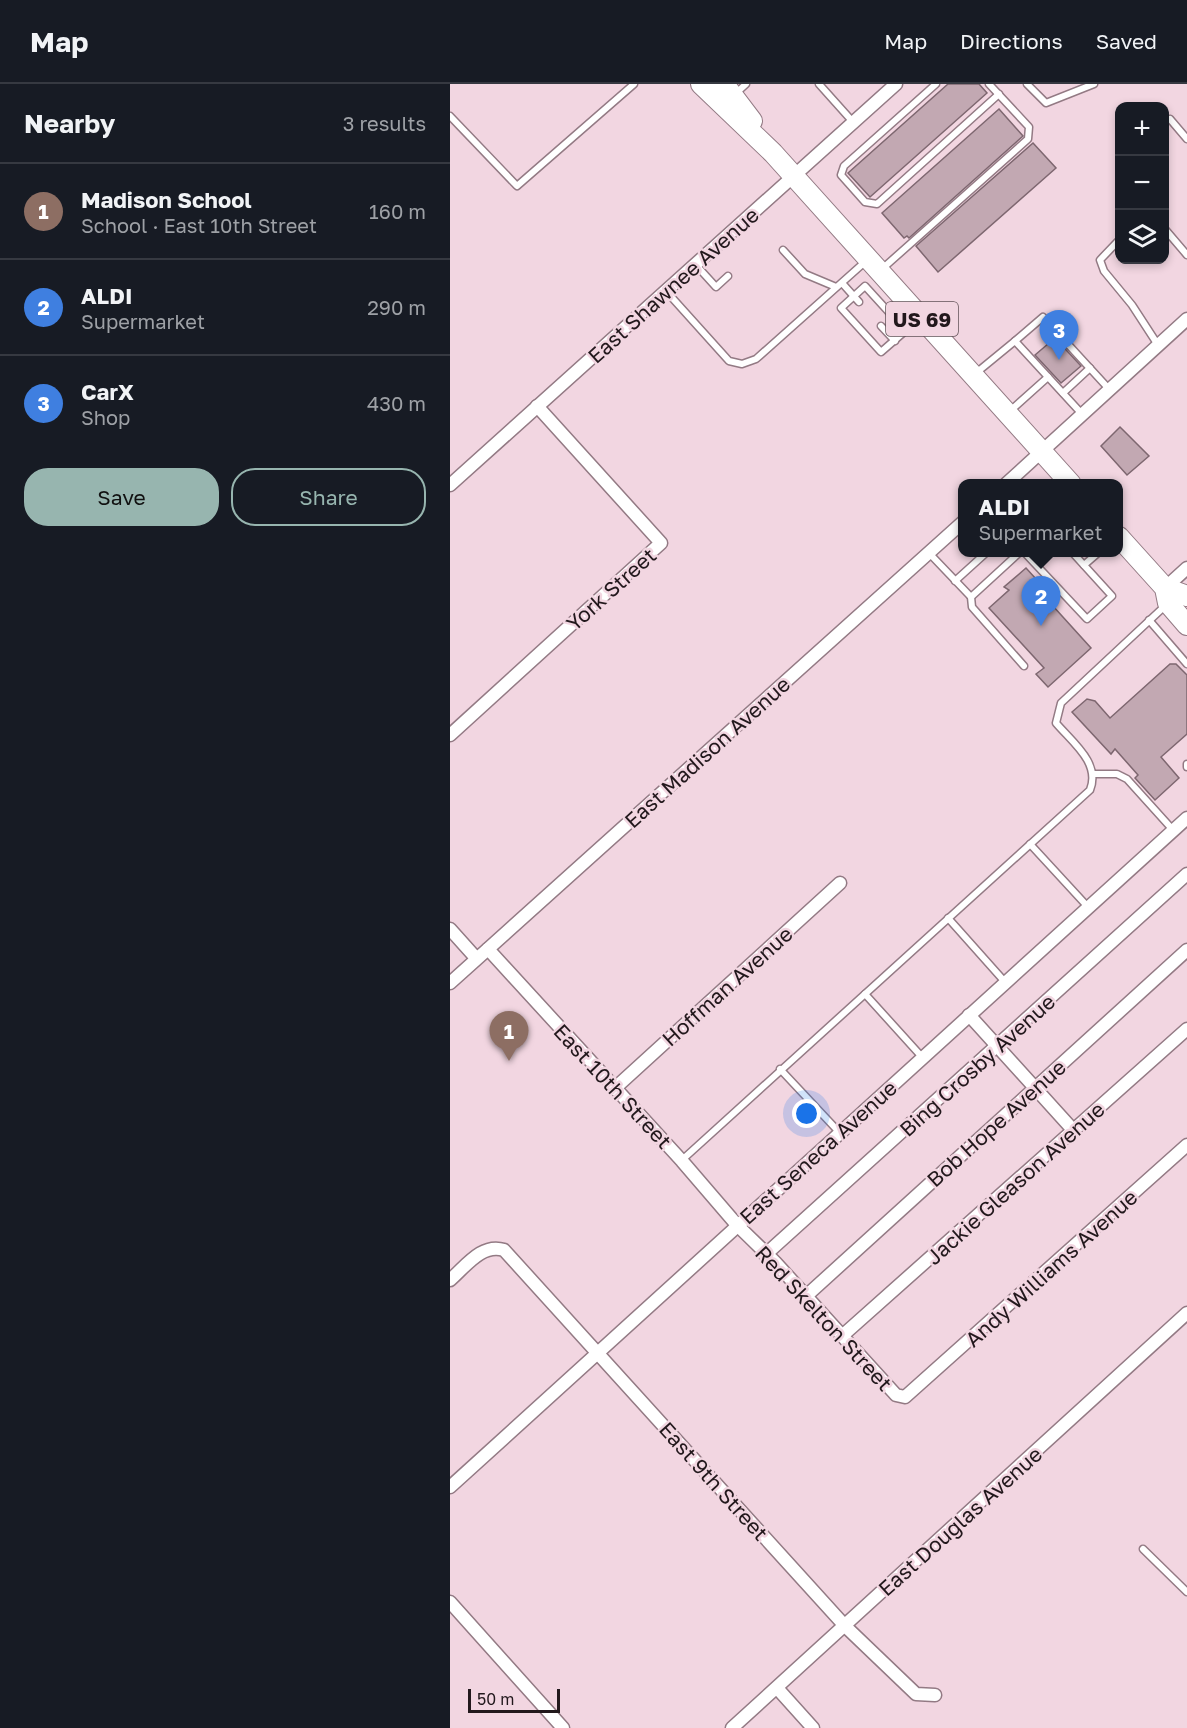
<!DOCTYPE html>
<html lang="en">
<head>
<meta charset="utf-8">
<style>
	:root { --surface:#171b24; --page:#242831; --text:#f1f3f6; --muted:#9ea1a6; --line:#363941; --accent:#97b5af }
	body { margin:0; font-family:"Golos Text",sans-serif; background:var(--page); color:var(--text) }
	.controls { position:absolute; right:18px; top:18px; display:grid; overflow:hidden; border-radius:12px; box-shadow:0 3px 9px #0003 }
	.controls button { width:54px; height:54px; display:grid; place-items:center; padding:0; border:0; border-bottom:2px solid var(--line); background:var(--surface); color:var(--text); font:30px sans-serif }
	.scale { position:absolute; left:18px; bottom:15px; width:92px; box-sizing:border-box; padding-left:6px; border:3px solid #22181c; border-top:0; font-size:16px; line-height:21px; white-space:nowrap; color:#22181c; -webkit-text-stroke:4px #f2d6e1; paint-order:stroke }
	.you { position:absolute; left:357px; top:1030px; width:21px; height:21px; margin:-15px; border:4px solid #fff; border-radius:50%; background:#1a73e8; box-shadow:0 0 0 9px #1a73e833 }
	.badge { display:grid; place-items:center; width:39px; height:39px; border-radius:50%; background:var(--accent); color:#fff; font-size:20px; font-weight:700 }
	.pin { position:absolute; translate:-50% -50px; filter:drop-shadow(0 2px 3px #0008) }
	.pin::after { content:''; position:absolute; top:32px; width:21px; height:18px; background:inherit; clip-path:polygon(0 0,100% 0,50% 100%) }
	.popup { position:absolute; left:508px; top:395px; width:165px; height:78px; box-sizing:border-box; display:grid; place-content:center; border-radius:12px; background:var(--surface); filter:drop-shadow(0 2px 4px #0005); font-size:20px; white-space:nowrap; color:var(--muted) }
	.popup b { font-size:22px; color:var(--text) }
	.popup::after { content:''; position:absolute; left:50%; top:100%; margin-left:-12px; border:12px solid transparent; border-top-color:var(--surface) }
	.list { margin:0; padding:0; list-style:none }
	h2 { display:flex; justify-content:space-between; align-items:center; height:78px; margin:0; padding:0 24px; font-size:26px }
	h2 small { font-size:20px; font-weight:400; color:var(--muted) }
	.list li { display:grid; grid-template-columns:39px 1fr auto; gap:18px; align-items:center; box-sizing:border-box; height:96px; padding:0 24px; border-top:2px solid var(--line) }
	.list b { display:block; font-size:22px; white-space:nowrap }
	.list p { margin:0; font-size:20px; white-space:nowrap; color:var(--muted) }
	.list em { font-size:20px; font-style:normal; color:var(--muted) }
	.actions { display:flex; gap:12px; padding:18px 24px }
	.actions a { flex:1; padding:14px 0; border:2px solid var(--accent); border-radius:24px; text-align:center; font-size:21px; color:var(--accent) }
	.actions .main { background:var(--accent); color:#111 }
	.icon { flex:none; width:33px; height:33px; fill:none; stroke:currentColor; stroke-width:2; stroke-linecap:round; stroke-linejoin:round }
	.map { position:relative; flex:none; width:737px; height:1644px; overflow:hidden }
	header { display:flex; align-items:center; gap:36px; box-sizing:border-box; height:84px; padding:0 30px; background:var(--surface); border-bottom:2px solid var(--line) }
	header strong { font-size:28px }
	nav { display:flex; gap:33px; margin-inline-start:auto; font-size:21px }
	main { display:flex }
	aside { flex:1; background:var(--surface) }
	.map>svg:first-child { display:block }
	.building { fill:#c2a8b2; stroke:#7e6770; stroke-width:1.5 }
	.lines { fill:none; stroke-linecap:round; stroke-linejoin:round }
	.lane-casing { stroke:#937a84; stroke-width:9 }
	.street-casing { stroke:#937a84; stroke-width:15 }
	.primary-casing { stroke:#937a84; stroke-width:22 }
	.lane { stroke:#fff; stroke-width:6 }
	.street { stroke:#fff; stroke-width:12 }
	.primary { stroke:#fff; stroke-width:20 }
	.labels { text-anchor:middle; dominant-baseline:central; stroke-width:5; stroke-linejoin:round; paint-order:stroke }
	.shield { fill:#f2d6e1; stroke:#605157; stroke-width:1.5 }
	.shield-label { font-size:20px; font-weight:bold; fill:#22181c }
	.street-label { font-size:21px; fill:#22181c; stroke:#f2d6e1 }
</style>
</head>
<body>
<header>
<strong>Map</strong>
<nav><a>Map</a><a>Directions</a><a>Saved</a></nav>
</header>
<main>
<aside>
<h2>Nearby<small>3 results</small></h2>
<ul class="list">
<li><span class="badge" style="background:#8d6e63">1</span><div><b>Madison School</b><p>School · East 10th Street</p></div><em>160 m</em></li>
<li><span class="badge" style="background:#3f7fe0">2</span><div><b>ALDI</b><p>Supermarket</p></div><em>290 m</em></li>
<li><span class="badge" style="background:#3f7fe0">3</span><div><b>CarX</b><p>Shop</p></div><em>430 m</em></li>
</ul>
<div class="actions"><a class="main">Save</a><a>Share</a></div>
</aside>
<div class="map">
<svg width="737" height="1644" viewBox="0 0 737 1644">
	<rect width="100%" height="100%" fill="#f2d6e1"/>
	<g class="building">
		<polygon points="498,0 529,0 537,9 420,113 398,89"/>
		<polygon points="549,25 573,52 459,154 457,152 454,154 432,129"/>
		<polygon points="583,59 606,84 488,188 466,162"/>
		<polygon points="605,254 631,282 611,299 585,271"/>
		<polygon points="670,343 699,372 677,391 651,362"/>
		<polygon points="576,484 597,507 593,511 641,564 598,603 586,590 594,584 539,524 559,506 554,503"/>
		<polygon points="720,580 726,580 737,591 737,650 711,673 729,694 705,716 685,694 688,691 665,665 661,670 622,628 637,615 645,617 660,634"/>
	</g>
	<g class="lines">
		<g class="lane-casing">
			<g id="lane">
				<polyline points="369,0 403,38"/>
				<polyline points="486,0 394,82 391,91 415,118 427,120 549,10"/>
				<polyline points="577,0 596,19 644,0"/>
				<polyline points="284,11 296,0"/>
				<polyline points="0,32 67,102 184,0"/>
				<polyline points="720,35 737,55"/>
				<polyline points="714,144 737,171"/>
				<polyline points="670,155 650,176 654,187 682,221 708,261"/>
				<polyline points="333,166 355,190 386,203"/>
				<polyline points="246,181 266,203 278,192"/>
				<polyline points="432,185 578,55 579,43 539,0"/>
				<polyline points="392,199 409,218"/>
				<polyline points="216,207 279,277 292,280 306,275 416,177"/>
				<polyline points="431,242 445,257"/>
				<polyline points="456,247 415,202 391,224 431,268 469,235"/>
				<polyline points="565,257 593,233 659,305"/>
				<polyline points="526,289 565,257 632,330"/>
				<polyline points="613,309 640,284"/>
				<polyline points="560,327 598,293"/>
				<polyline points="574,468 637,535 662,512 622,468"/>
				<polyline points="479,469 521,513 570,468"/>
				<polyline points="634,481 649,468"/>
				<polyline points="505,497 537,468"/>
				<polyline points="521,513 522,523 574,582"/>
				<polyline points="699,536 737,580"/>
				<polyline points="737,680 737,683"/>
				<polyline points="643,690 667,690 677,695 723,746"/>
				<polyline points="580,760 638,823"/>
				<polyline points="498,834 555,898"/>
				<polyline points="415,910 472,973"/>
				<polyline points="330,985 389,1048"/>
				<path d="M232 1076 640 706C651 679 622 658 606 639L611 619 716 521"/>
				<polyline points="693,1465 737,1508"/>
			</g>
		</g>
		<g class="street-casing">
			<g id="street">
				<polyline points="556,400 737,235"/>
				<polyline points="0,401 446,0"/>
				<polyline points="715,504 737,484"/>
				<polyline points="0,651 211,459 87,322"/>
				<polyline points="0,845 26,874"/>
				<polyline points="38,865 232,1077 287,1141 325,1178 446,1311 455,1313 737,1061"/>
				<polyline points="0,899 513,438"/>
				<polyline points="519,931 624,1047"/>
				<polyline points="164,1005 390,799"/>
				<polyline points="315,1171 737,790"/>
				<path d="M0 1196C16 1182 32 1159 54 1166L395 1542 466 1610 485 1611"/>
				<polyline points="355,1213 737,866"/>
				<polyline points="392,1252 737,945"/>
				<polyline points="0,1403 737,734"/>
				<polyline points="0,1518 113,1644"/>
				<polyline points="327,1604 363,1644"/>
				<polyline points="282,1644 737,1229"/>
			</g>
		</g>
		<g class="primary-casing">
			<g id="primary">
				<polyline points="251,0 323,69 621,400"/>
				<polyline points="274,0 302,37"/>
				<polyline points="669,453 715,504 718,519 737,541"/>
				<polyline points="715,504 737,512"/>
			</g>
		</g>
		<use href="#lane" class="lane"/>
		<use href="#street" class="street"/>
		<use href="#primary" class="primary"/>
	</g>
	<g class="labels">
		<rect class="shield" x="436" y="218" width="72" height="34" rx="4.5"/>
		<g class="shield-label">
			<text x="472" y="235">US 69</text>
		</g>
		<g class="street-label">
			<text transform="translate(223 201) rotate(-42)">East Shawnee Avenue</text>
			<text transform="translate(161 505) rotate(-42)">York Street</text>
			<text transform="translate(257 668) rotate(-42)">East Madison Avenue</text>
			<text transform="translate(277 902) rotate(-42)">Hoffman Avenue</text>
			<text transform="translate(527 981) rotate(-42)">Bing Crosby Avenue</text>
			<text transform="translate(163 1002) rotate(47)">East 10th Street</text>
			<text transform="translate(546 1039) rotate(-42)">Bob Hope Avenue</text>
			<text transform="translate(368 1068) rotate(-42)">East Seneca Avenue</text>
			<text transform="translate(565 1099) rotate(-42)">Jackie Gleason Avenue</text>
			<text transform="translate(601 1184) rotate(-42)">Andy Williams Avenue</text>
			<text transform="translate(374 1234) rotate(47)">Red Skelton Street</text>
			<text transform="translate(264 1397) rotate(48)">East 9th Street</text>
			<text transform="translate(510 1437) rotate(-42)">East Douglas Avenue</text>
		</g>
	</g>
</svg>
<div class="controls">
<button>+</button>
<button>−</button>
<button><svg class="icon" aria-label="layers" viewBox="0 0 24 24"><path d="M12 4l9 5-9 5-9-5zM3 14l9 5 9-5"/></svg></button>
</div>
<div class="scale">50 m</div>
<div class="you"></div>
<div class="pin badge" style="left:59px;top:977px;background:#8d6e63">1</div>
<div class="pin badge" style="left:591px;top:542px;background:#3f7fe0">2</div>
<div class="popup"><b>ALDI</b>Supermarket</div>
<div class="pin badge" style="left:609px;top:276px;background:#3f7fe0">3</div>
</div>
</main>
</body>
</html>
